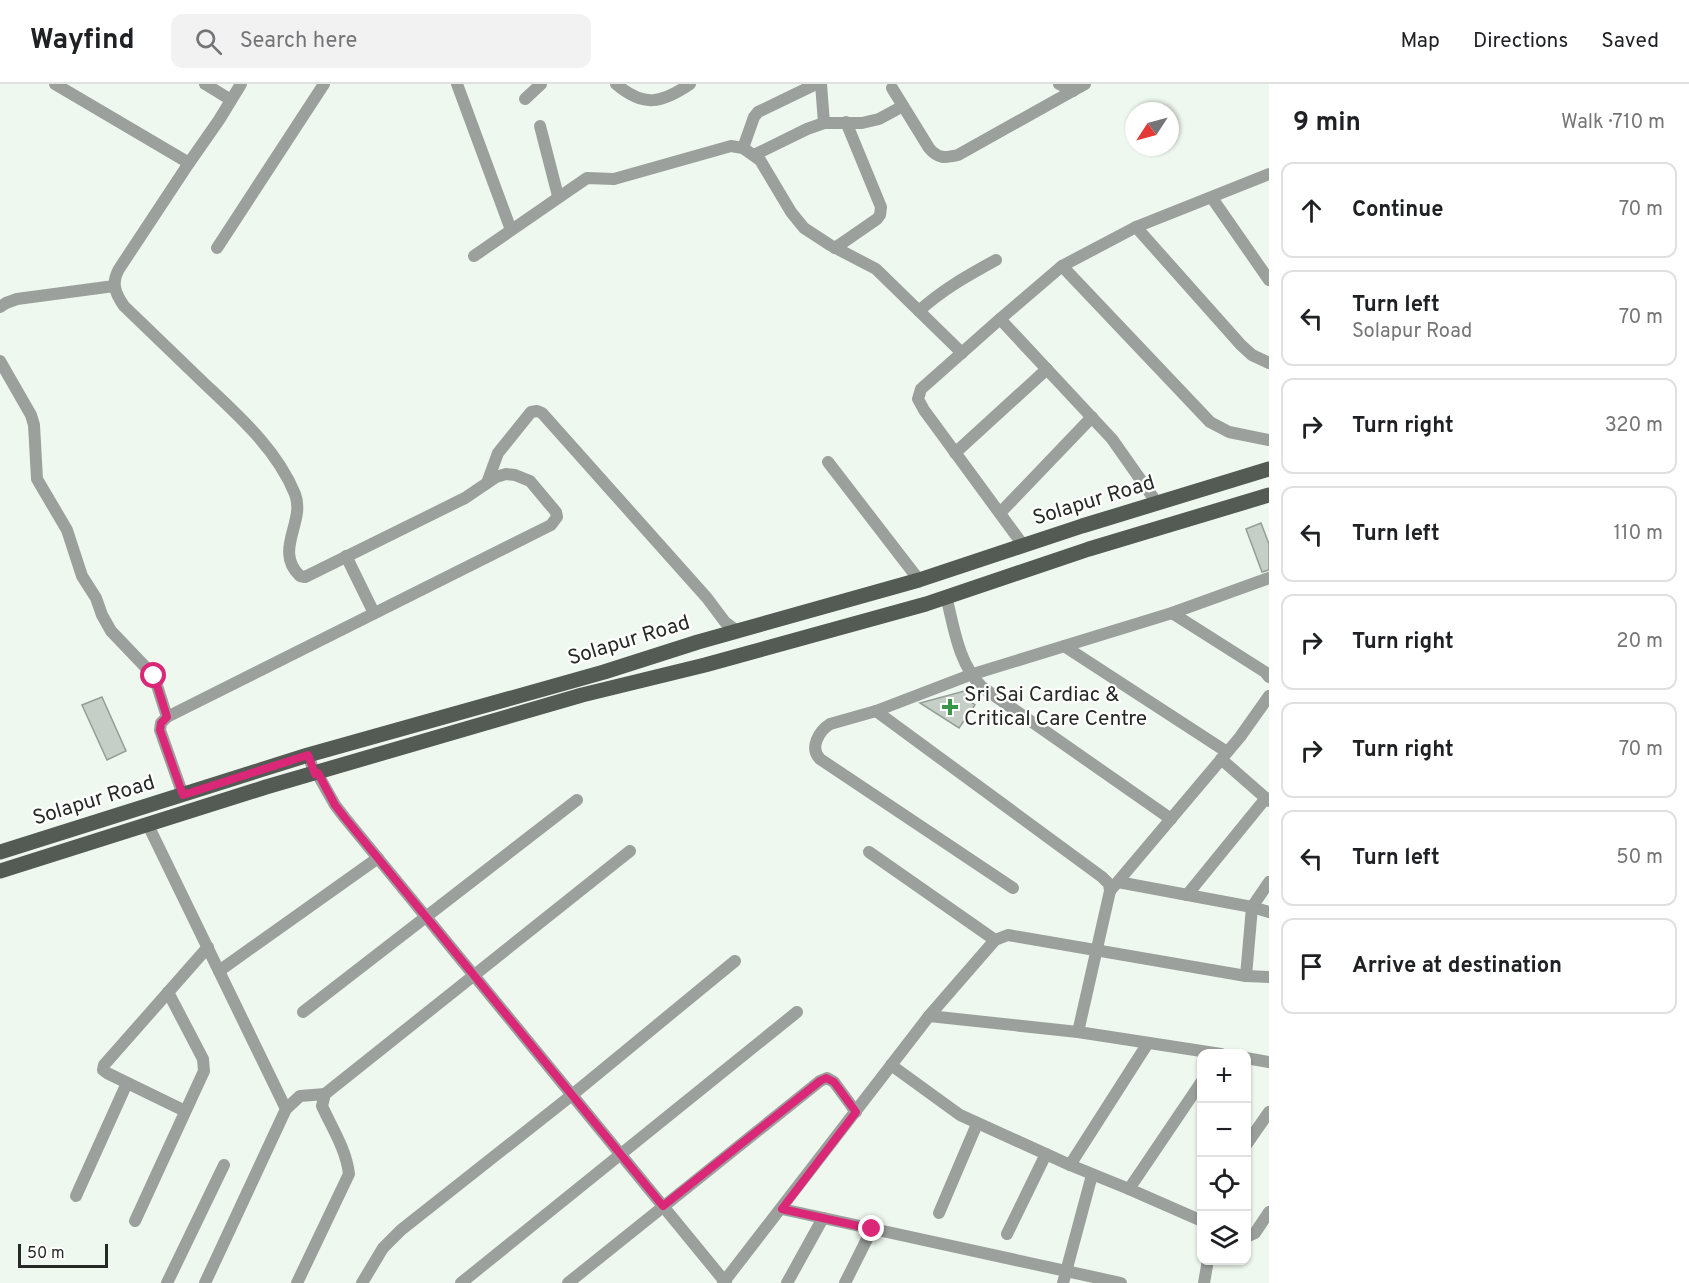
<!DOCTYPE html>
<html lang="en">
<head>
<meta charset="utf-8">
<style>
	:root { --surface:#fff; --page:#f2f2f2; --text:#202124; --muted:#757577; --line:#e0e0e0 }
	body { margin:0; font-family:Overpass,sans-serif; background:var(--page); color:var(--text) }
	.controls { position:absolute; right:18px; bottom:18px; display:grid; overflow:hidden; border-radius:12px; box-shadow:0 2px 4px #0004 }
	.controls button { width:54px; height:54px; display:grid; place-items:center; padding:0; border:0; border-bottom:2px solid var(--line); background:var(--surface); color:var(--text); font:30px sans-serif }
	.compass { position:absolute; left:1125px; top:18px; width:54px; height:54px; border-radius:50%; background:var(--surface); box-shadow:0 2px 4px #0004; rotate:234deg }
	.scale { position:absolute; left:18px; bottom:15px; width:90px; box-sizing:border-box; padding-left:6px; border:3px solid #262a27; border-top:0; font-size:16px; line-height:21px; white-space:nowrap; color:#262a27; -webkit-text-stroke:4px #fff; paint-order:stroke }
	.stop { position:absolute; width:18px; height:18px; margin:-14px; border:4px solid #db2777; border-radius:50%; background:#fff }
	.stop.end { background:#db2777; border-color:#fff; box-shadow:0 2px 6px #0008 }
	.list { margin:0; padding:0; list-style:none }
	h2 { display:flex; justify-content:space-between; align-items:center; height:78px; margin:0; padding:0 24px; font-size:26px }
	h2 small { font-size:20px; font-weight:400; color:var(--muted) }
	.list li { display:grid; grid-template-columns:39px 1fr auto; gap:18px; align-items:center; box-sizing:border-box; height:96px; margin:0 12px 12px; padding:0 12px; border:2px solid var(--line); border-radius:12px }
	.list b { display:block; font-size:22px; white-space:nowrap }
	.list p { margin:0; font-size:20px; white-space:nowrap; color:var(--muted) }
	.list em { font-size:20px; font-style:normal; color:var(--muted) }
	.icon { flex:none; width:33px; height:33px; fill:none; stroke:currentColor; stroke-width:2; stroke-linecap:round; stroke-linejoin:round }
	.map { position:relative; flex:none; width:1269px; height:1199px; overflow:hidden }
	header { display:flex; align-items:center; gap:36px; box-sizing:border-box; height:84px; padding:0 30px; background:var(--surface); border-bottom:2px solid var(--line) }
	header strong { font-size:28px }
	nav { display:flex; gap:33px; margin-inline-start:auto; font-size:21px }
	.search { width:420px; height:54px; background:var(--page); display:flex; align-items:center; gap:15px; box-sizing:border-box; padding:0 21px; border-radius:12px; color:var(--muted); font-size:22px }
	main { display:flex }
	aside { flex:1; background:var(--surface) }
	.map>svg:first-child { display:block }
	.building { fill:#c6cfc7; stroke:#959e95; stroke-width:1.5 }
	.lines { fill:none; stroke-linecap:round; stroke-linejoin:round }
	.street { stroke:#9ca09c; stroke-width:12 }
	.primary { stroke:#545a54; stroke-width:15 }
	.route { stroke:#db2777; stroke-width:8 }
	.poi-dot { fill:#389649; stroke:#fff; stroke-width:2 }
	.labels { text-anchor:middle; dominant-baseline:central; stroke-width:4.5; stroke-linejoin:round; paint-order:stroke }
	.street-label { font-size:21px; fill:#262a27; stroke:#fff }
	.poi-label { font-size:21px; fill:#262a27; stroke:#fff; text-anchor:start }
</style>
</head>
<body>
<header>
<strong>Wayfind</strong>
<div class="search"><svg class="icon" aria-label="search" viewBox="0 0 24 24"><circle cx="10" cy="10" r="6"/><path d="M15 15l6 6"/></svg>Search here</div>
<nav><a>Map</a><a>Directions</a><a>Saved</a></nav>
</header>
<main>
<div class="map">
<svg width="1269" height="1199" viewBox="0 0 1269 1199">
	<rect width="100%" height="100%" fill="#eff8ef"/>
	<g class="building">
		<polygon points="1261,439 1269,460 1269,486 1262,488 1246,445"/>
		<polygon points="968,606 966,614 975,621 959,644 920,619"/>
		<polygon points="102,613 126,667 107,676 82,621"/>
	</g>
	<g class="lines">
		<g class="street">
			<polyline points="55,0 189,79 219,36 241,0"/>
			<polyline points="205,0 231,16"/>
			<polyline points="457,0 511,146"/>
			<path d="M616 0C644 24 662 19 690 0"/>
			<polyline points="821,0 824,39"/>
			<polyline points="1059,0 1073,7"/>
			<path d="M892 4 929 64C938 75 945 74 958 71L1085 0"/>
			<polyline points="525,15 541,0"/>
			<polyline points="540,42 558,112"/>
			<polyline points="743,64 754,33 758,28 816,0"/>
			<polyline points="754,71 807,45 824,39 862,39 879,35 903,22"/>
			<polyline points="1212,114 1269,196"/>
			<polyline points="1136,143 1269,90"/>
			<polyline points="217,164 324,0"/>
			<polyline points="835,164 877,135 880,131 881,123 846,38"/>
			<polyline points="474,172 587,94 614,95 731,62 743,64 760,76 791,128 804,144 830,161 876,185 962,269"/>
			<polyline points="0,223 6,219 17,215 114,202"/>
			<path d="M919 227C943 205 969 191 996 176"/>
			<polyline points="1000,235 1062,182"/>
			<polyline points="0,277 31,331 34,341 37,395 67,446 82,492 96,514 102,531 111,547 154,592 167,633"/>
			<polyline points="1269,279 1252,271 1241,261 1136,143 1062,182 1210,338 1229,348 1269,356"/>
			<polyline points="955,369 1047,285"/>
			<polyline points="828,378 919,496"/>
			<polyline points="487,399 498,369 531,328 537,327 542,329 707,514 725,538 737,547"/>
			<polyline points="1000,429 1092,333"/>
			<polyline points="1023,461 924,326 918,315 921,305 1000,235 1112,355 1157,419"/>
			<polyline points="346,472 374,529"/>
			<path d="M946 512C954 543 958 579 982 603L1171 735"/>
			<polyline points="1172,529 1265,588 1269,593"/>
			<polyline points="1064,562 1227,668"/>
			<polyline points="876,627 1102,793 1109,800 1110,807 1078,948 1221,970"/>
			<polyline points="308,671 315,690 317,689 335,721 345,734 726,1199"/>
			<polyline points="1221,675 1269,717"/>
			<path d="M183 711 160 646 161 639 167 633 551 441 557 433 556 428 530 397 515 391 506 390 496 393 465 414 305 493 300 492C273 466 306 438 295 410 277 366 240 333 206 301 179 275 151 248 124 222 115 209 111 199 119 185L189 79"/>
			<polyline points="148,741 286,1025"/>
			<polyline points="869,768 995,856"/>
			<polyline points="1118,798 1252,823 1269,828"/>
			<path d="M1013 804 820 675C809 664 819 647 830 640L876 627 970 591 1172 529 1269 494"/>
			<polyline points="1110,807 1240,653 1269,612"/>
			<polyline points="1187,811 1266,714"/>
			<polyline points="219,887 378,774"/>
			<polyline points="1246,892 1252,823 1269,798"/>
			<polyline points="303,928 577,716"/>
			<polyline points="929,932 1078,948"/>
			<polyline points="1148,959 1070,1081 1129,1105 1202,997"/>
			<polyline points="1246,974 1269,978"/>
			<polyline points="891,981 960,1031 1070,1081"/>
			<polyline points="185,1027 107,989 103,986 104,981 208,863"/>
			<polyline points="1246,1061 1269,1028"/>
			<polyline points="1129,1105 1202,1137"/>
			<polyline points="76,1112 127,999"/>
			<polyline points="782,1125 1121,1199"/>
			<polyline points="939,1129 977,1040"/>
			<polyline points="135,1137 204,987 203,975 168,908"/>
			<polyline points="1007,1150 1046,1070"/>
			<polyline points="1246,1153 1255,1149 1269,1128"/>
			<polyline points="167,1199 224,1081"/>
			<polyline points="205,1199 286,1025 300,1012 325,1010"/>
			<path d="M297 1199 349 1090C346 1065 332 1044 322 1022L325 1010 630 767"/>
			<polyline points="362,1199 383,1164 401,1146 572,1011 735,877"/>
			<polyline points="461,1199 797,928"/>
			<polyline points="568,1199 820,997 827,994 834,998 856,1028"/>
			<polyline points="723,1199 929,932 995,856 1008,851 1246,892 1269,893"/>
			<polyline points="787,1199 823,1134"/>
			<polyline points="845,1199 872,1145"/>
			<polyline points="1063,1199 1092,1091"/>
			<polyline points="1204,1199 1208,1176"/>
		</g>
		<g class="primary">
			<polyline points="0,768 308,671 604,588 698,558 919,496 1082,442 1269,385"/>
			<polyline points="0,787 266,703 582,611 705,581 926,520 1089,465 1269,411"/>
		</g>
	</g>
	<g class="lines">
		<polyline class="route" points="154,592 167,633 161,639 160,646 183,711 308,671 315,690 318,689 335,721 345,734 663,1122 820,997 826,994 834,998 856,1028 782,1125 872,1145"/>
	</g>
	<path class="poi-dot" d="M947 614h6v6h6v6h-6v6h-6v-6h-6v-6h6z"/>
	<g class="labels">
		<g class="street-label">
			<text transform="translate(1094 417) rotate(-17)">Solapur Road</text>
			<text transform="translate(629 557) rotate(-17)">Solapur Road</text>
			<text transform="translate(94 717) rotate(-17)">Solapur Road</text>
		</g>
		<g class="poi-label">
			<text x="964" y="611">Sri Sai Cardiac &amp;<tspan x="964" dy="24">Critical Care Centre</tspan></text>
		</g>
	</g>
</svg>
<div class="controls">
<button>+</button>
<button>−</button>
<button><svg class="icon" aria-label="locate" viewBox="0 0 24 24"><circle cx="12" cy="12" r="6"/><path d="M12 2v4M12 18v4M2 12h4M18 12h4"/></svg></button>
<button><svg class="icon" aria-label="layers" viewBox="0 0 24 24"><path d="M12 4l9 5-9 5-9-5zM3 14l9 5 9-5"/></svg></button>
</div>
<svg class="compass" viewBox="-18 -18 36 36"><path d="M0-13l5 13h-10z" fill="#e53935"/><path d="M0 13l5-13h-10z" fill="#757577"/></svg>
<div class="scale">50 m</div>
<div class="stop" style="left:154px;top:592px"></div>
<div class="stop end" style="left:872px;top:1145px"></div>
</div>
<aside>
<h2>9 min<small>Walk · 710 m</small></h2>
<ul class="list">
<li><svg class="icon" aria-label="ahead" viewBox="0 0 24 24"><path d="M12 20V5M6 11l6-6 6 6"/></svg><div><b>Continue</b></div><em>70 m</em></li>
<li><svg class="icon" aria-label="left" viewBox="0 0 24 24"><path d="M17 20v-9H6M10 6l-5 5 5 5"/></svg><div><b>Turn left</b><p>Solapur Road</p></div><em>70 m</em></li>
<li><svg class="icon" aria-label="right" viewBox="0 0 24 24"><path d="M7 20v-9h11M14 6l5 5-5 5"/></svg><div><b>Turn right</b></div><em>320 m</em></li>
<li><svg class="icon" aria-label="left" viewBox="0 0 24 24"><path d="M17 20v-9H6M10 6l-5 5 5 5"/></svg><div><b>Turn left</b></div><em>110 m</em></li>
<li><svg class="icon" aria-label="right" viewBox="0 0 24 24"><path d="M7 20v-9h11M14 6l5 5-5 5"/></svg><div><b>Turn right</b></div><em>20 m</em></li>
<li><svg class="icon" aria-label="right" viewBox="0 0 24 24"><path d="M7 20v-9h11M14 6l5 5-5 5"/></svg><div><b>Turn right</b></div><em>70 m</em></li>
<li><svg class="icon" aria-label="left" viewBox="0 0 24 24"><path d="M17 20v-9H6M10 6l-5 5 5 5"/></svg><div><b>Turn left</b></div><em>50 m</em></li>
<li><svg class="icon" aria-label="arrive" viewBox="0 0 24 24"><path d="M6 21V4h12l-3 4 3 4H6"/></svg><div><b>Arrive at destination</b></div></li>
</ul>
</aside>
</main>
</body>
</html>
